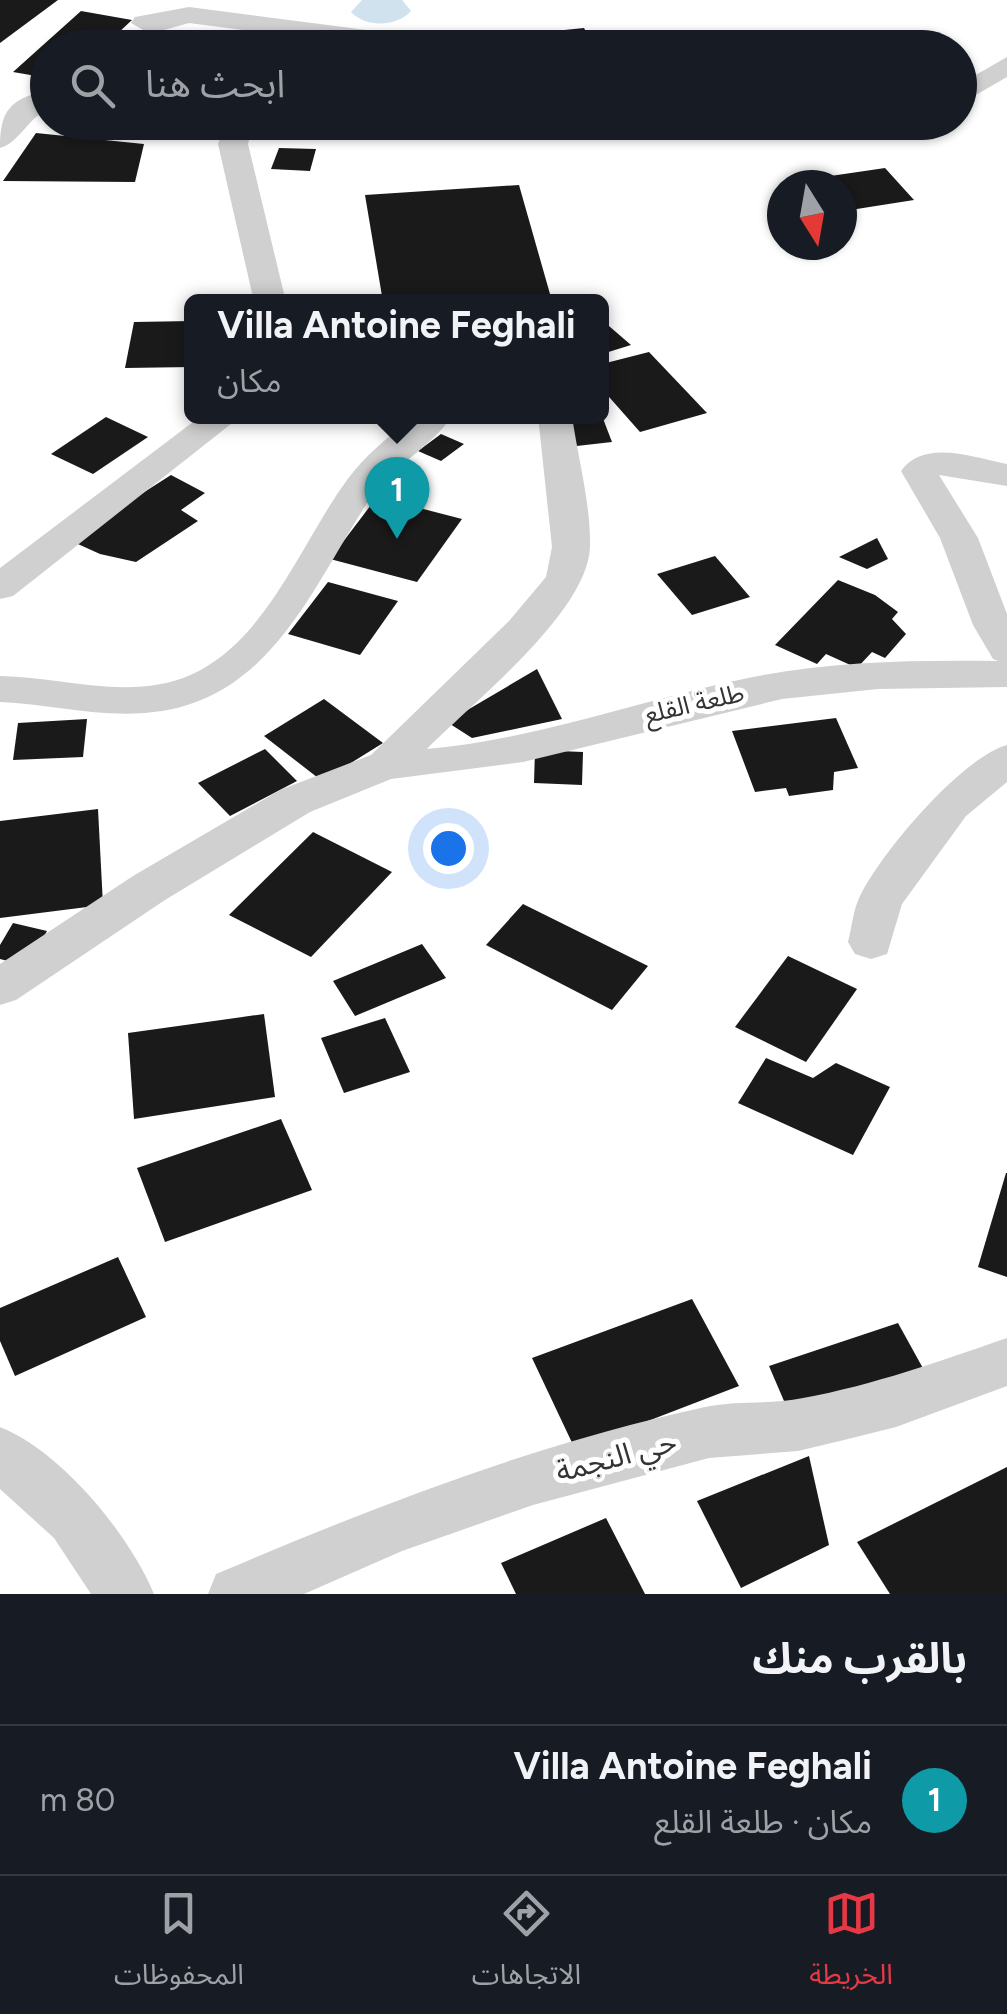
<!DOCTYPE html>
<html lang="ar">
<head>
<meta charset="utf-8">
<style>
	:root { --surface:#171b24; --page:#20242c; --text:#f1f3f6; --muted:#9ea1a6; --line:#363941; --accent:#e63946 }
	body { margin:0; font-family:Figtree,"Noto Sans Arabic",sans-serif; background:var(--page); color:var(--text); direction:rtl }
	.compass { position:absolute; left:767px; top:170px; width:90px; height:90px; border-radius:50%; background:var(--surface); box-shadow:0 2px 8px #0004; rotate:169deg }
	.you { position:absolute; left:448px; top:848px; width:35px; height:35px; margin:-25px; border:8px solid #fff; border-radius:50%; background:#1a73e8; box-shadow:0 0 0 15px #1a73e833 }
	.badge { display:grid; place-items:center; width:65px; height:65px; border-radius:50%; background:var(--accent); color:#fff; font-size:32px; font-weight:700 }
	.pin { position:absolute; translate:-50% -82px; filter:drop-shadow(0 2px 5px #0008) }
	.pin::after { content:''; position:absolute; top:52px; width:35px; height:30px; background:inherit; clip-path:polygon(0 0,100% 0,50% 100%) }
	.popup { position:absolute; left:184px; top:294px; width:425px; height:130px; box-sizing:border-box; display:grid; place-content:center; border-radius:15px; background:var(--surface); filter:drop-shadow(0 2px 8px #0005); font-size:32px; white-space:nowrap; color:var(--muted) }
	.popup b { font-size:38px; color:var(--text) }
	.popup::after { content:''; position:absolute; left:50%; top:100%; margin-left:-20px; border:20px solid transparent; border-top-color:var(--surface) }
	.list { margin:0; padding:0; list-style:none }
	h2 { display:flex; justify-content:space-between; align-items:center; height:130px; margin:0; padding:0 40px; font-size:42px }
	h2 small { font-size:32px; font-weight:400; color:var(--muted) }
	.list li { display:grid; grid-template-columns:65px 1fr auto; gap:30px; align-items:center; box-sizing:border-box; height:150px; padding:0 40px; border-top:2px solid var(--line) }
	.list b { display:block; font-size:38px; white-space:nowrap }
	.list p { margin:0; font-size:32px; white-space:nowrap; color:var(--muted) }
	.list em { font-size:32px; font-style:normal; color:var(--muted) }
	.icon { flex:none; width:55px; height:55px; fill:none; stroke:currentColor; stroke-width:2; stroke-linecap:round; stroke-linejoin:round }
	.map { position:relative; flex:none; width:1007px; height:1594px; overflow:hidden; direction:ltr }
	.search { position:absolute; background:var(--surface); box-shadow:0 2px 8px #0004; left:30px; right:30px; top:30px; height:110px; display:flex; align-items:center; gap:25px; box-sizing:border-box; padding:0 35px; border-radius:55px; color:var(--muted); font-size:38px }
	.sheet { height:280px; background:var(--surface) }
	nav { display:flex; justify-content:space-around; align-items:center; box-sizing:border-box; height:140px; border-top:2px solid var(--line); background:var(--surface); font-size:28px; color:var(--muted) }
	nav a { display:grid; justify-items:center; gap:5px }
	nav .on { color:var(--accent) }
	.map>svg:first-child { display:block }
	.water { fill:#cfe2ee }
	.building { fill:#1a1a1a }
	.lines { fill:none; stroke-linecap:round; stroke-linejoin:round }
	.minor { fill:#d0d0d0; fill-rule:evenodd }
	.labels { text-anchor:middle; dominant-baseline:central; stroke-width:10; stroke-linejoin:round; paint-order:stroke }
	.street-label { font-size:25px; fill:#333; stroke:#fff }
	.near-street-label { font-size:30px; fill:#333; stroke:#fff }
</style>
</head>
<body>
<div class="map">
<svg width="1007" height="1594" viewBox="0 0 1007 1594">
	<rect width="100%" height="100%" fill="#fff"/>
	<path class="water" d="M362 0H402L411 11C397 27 366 28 351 12Z"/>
	<g class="building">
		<polygon points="0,0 58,0 0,43"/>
		<polygon points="81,11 132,20 102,48 48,48 48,78 13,72"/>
		<polygon points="584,28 595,48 543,48 535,33"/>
		<polygon points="57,122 104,122 87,133"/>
		<polygon points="175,122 206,122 185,135 166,128"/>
		<polygon points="36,133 144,144 135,182 3,181"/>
		<polygon points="279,148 316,149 310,171 271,169"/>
		<polygon points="885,168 914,200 844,211 842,185 823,185 817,178"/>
		<polygon points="519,185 550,294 383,302 365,195"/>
		<polygon points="359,294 360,302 304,302 304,299"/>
		<polygon points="602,320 631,345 602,354"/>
		<polygon points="192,321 192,367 125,368 134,322"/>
		<polygon points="649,352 707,413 640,432 602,389 602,364"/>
		<polygon points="561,416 602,416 612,442 559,448"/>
		<polygon points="106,417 148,437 93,474 51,454"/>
		<polygon points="441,434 464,444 441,461 418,451"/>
		<polygon points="171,475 205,493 181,510 198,521 136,562 100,554 69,540"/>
		<polygon points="377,497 462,519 417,582 330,559"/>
		<polygon points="877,538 888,559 867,569 839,557"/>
		<polygon points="715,556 750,597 692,615 657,574"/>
		<polygon points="838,580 875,595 898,612 892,619 906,634 885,658 872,652 857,668 826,654 817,664 775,645"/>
		<polygon points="328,582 398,601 360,655 288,634"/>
		<polygon points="537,669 562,719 472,738 447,722"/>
		<polygon points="324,699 383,743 322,781 264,736"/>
		<polygon points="836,718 858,768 834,772 833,790 789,796 786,788 755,792 732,731"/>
		<polygon points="87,719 83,757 13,760 18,723"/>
		<polygon points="265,749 297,781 230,816 198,783"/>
		<polygon points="535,750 583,752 582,785 534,783"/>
		<polygon points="98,809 103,905 0,918 0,821"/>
		<polygon points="313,832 392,872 311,957 229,915"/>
		<polygon points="523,904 648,966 612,1010 486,945"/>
		<polygon points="13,923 47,931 27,966 0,959 0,945"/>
		<polygon points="422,944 446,978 355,1016 333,981"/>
		<polygon points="788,956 857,989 806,1062 735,1027"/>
		<polygon points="264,1014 275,1097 134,1119 128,1033"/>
		<polygon points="385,1018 410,1072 344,1093 321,1038"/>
		<polygon points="766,1058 813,1078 836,1063 890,1087 853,1155 738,1103"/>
		<polygon points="281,1119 312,1190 165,1242 137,1168"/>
		<polygon points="1006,1173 1007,1173 1007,1277 978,1267"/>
		<polygon points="118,1257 146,1317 15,1376 0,1341 0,1308"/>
		<polygon points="692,1299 739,1386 575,1449 532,1358"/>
		<polygon points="898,1323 930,1381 787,1408 769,1366"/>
		<polygon points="809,1456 829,1545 741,1588 697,1501"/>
		<polygon points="1007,1467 1007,1594 890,1594 857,1542"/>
		<polygon points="606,1518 645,1594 516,1594 501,1563"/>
	</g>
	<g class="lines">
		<g class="minor">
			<polygon points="189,7 444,40 457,48 378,48 189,23 150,34 131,23 135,17"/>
			<polygon points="1007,57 1007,77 960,104 960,84"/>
			<path d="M48 90V109C27 119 19 143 0 148 0 110 10 99 48 90Z"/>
			<polygon points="226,122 254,122 248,144 286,302 254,302 218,144"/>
			<path d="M794 122H856C844 135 806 135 794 122Z"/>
			<polygon points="201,416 241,416 13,596 0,599 0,568"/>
			<path d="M413 416H452C431 448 393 465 371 497 311 588 270 704 145 713 97 717 48 704 0 702V676C53 677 108 694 161 684 258 666 295 551 347 480 365 455 390 436 413 416Z"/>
			<path d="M538 416H572C578 458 591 505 590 547 588 612 472 703 427 749 537 739 641 700 748 678 830 661 914 660 998 661L993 659 973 625 940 538 901 471C924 438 975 458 1007 464V486L939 475 978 538 1007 614V687L878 689 782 699 523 762 391 779 310 812 165 900 16 1000 0 1005V964L133 876 280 790 371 755 509 621 546 577 552 547Z"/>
			<path d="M1007 745V782L966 816 902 904 887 954 871 959 855 954 848 942C852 927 853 910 860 896 881 853 961 758 1007 745Z"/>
			<path d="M1007 1338V1386L896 1427 844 1440 798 1451 709 1458 533 1505 402 1551 304 1594H208L216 1574C376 1506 535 1444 705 1407 737 1400 771 1405 803 1398 874 1385 940 1361 1007 1338Z"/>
			<path d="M0 1427C61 1451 129 1534 154 1594H91L54 1538 0 1489Z"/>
		</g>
	</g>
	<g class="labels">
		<g class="street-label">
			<text transform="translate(694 703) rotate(-13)">طلعة القلع</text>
		</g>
		<g class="near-street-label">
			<text transform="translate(616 1456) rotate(-15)">حي النجمة</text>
		</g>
	</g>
</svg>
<svg class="compass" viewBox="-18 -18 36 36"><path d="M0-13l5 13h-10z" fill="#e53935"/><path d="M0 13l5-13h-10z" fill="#9ea1a6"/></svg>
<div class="you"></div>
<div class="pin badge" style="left:397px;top:539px;background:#0f9aa8">1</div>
<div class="popup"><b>Villa Antoine Feghali</b>مكان</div>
<div class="search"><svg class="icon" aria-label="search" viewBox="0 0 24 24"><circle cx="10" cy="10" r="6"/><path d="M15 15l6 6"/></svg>ابحث هنا</div>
</div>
<section class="sheet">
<h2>بالقرب منك<small></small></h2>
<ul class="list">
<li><span class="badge" style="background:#0f9aa8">1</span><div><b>Villa Antoine Feghali</b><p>مكان · طلعة القلع</p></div><em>80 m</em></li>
</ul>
</section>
<nav>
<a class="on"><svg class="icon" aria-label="map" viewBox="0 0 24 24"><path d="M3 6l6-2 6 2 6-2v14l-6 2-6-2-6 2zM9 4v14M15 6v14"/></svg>الخريطة</a>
<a><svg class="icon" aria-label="directions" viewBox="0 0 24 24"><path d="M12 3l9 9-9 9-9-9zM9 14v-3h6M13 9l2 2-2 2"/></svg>الاتجاهات</a>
<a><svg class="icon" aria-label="saved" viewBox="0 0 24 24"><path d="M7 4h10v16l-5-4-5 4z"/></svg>المحفوظات</a>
</nav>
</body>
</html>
